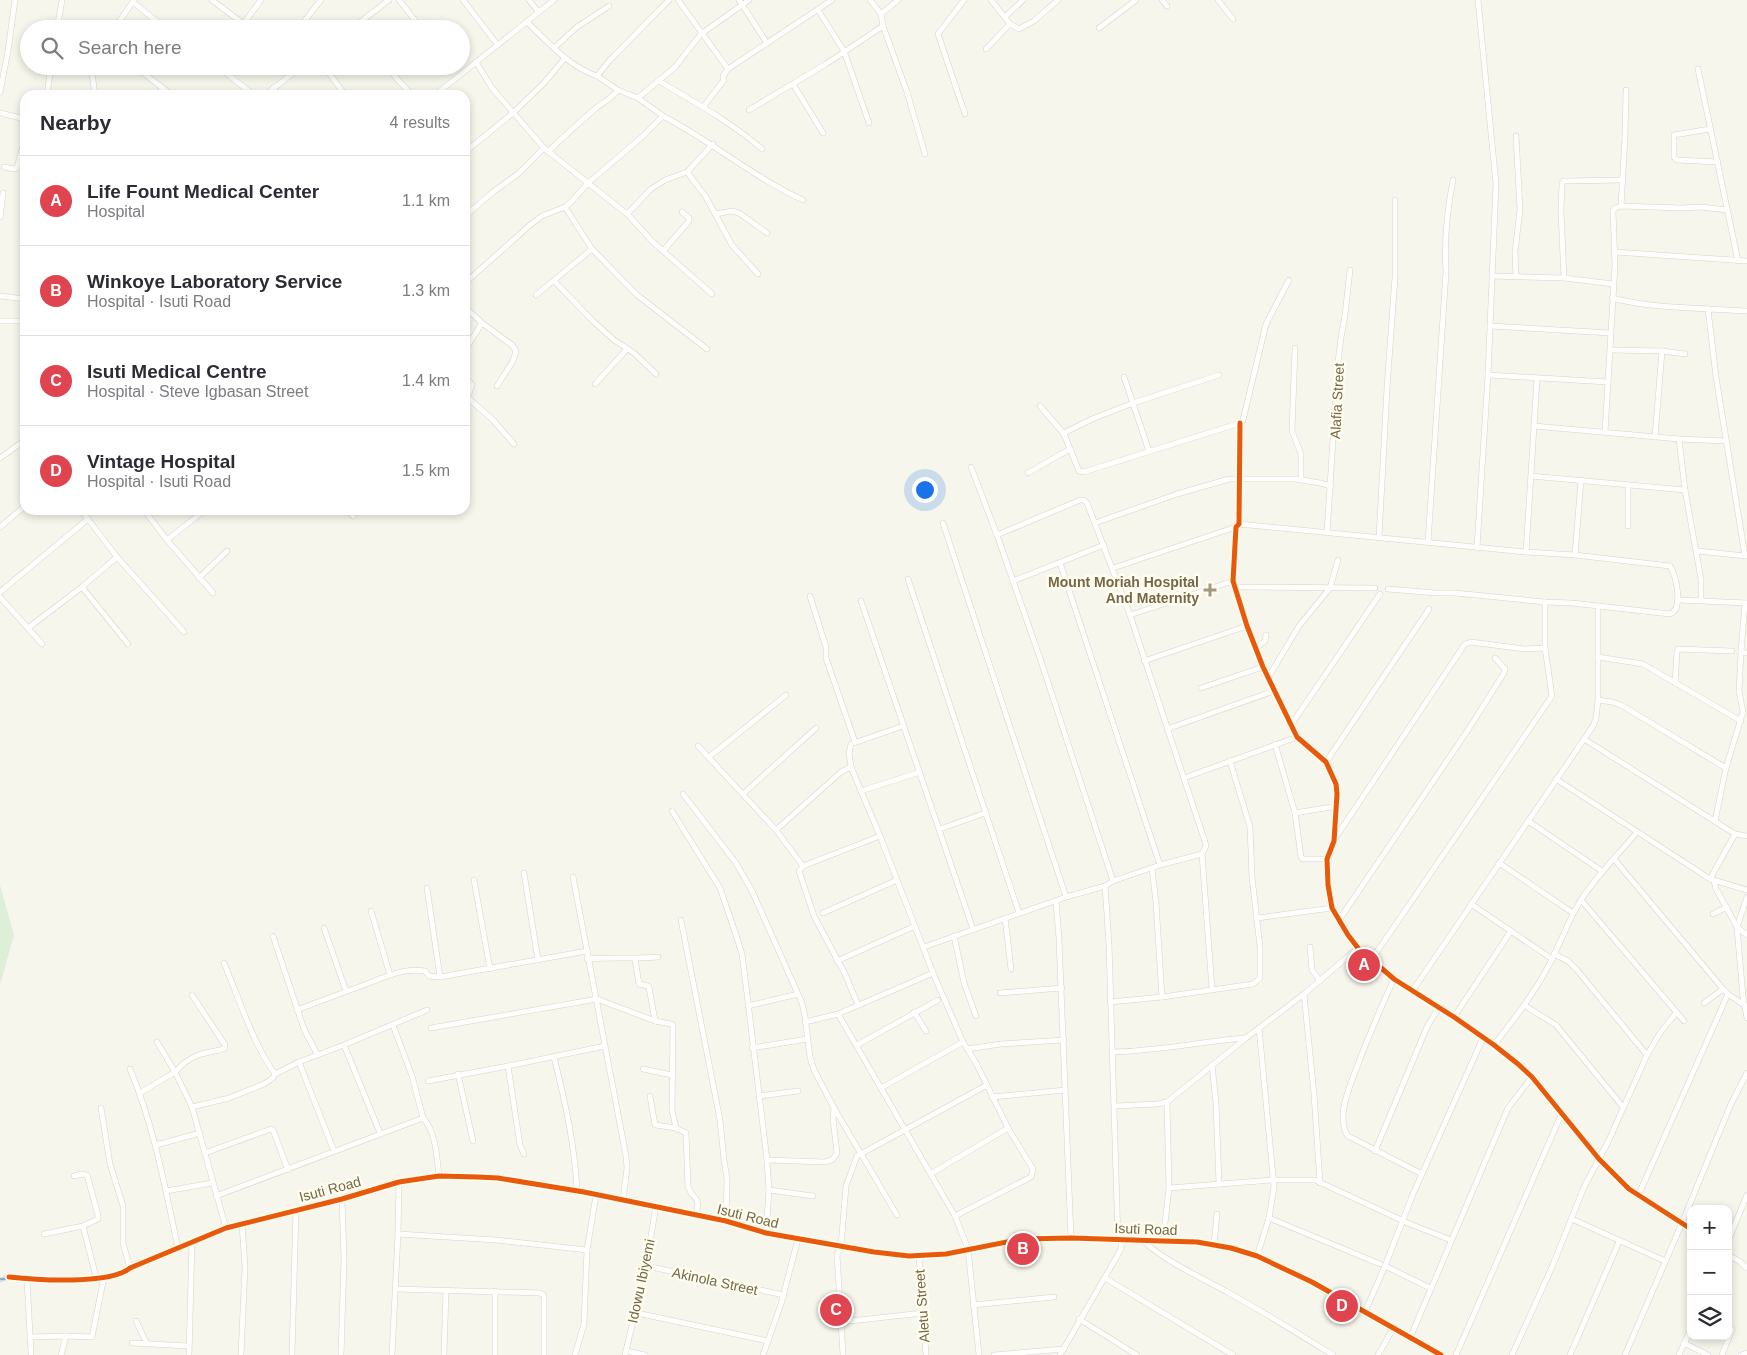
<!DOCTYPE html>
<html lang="en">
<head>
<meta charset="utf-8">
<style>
	:root { --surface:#fff; --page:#f2f2f3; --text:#2b2b33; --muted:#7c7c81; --line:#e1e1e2; --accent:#ea580c }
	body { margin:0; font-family:Arial,sans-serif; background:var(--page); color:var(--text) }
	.controls { position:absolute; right:15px; bottom:15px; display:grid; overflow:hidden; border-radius:10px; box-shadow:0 2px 8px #0003 }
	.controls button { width:45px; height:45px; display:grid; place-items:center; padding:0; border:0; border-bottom:1px solid var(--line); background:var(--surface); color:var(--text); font:25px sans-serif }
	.you { position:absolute; left:924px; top:489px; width:18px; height:18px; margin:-12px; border:4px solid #fff; border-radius:50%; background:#1a73e8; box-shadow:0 0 0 8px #1a73e833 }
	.badge { display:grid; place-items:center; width:32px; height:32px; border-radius:50%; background:var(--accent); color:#fff; font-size:16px; font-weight:700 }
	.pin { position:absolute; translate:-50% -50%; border:2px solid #fff; box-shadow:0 1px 5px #0006 }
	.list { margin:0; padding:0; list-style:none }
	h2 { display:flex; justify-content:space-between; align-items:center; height:65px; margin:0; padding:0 20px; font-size:21px }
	h2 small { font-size:16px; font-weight:400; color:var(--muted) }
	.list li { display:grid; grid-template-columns:32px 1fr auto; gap:15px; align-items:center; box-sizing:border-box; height:90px; padding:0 20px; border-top:1px solid var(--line) }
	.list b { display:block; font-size:19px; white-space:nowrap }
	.list p { margin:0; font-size:16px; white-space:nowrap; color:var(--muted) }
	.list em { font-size:16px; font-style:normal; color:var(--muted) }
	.icon { flex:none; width:28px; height:28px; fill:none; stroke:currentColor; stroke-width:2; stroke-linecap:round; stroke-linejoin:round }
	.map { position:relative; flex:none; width:1747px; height:1355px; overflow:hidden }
	.search { position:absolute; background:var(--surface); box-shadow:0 2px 8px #0003; left:20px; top:20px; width:450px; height:55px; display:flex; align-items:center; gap:12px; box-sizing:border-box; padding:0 18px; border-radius:28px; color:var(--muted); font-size:19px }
	.panel { position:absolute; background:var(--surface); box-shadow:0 2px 8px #0003; left:20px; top:90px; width:450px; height:425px; border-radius:15px }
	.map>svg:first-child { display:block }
	.green { fill:#deefd7 }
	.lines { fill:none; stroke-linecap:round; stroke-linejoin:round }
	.canal { stroke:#cddee8; stroke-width:4.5 }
	.ferry { stroke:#4d799f; stroke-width:1; stroke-dasharray:6 5; stroke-linecap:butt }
	.minor-casing { stroke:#d6d3ca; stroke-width:6 }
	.minor { stroke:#fefefc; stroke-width:5 }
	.cycleway-casing { stroke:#fffded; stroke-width:8 }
	.cycleway { stroke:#e8590c; stroke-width:5 }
	.poi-dot { fill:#a39983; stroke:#fffded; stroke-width:2 }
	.labels { text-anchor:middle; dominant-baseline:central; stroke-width:5; stroke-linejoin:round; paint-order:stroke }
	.street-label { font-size:14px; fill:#76674b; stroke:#fffded }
	.poi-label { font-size:14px; font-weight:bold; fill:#76674b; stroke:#fffded; text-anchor:end }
</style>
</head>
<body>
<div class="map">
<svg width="1747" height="1355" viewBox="0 0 1747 1355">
	<rect width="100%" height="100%" fill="#f7f6ec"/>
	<polygon class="green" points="0,885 14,935 0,985"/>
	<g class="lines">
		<polyline class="canal" points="0,1280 9,1277"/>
		<polyline class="ferry" points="0,1279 8,1279"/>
		<g class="minor-casing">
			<g id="minor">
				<polyline points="212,0 250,29"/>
				<polyline points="399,0 422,29"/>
				<polyline points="463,0 497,44"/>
				<polyline points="529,0 538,11"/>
				<polyline points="678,0 728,69"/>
				<polyline points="739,0 767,43"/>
				<polyline points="870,0 881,14"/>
				<polyline points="898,0 881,14 883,26 907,92 925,154"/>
				<polyline points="964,0 938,34 965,114"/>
				<polyline points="991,0 1010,24 1019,29 1034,21 1058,0"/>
				<polyline points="1162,0 1167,6"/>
				<polyline points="1218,0 1233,19"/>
				<polyline points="133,2 166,29"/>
				<polyline points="818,10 844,51 869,123"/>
				<polyline points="1005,17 1023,0"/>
				<path d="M527 22C548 42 568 66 597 76"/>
				<polyline points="244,23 261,0"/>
				<polyline points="1099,28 1136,0"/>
				<polyline points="57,29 62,0"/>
				<polyline points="114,29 134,0"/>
				<polyline points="298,29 321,0"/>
				<polyline points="351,29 389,0"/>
				<polyline points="554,48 577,27 609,6"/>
				<polyline points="986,49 1010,24"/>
				<polyline points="476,62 492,88 544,148 627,214 654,243 712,294"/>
				<polyline points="134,66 172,95"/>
				<polyline points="217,66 254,95"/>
				<polyline points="324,66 345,95"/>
				<polyline points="388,66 397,79 412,95"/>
				<polyline points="1698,69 1738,261"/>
				<path d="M659 81C694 102 731 122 762 149"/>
				<polyline points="793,84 823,133"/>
				<polyline points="273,88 279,95"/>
				<polyline points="618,90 597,76 610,60 669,0"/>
				<polyline points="0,92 8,51 15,0"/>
				<polyline points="47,95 51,66"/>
				<polyline points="95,95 92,73 95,66"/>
				<polyline points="159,95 162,88"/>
				<polyline points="265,95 302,66"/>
				<polyline points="435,95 554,0"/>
				<polyline points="638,98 675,67 701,34 749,0"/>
				<polyline points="703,107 724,80 723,76 728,69 832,0"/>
				<polyline points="749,110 826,64 883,26"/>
				<polyline points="0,113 25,119"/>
				<polyline points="1710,129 1674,135 1674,157 1677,160 1718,162"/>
				<polyline points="465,152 513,113 544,83 565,58"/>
				<path d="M548 152C564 136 580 122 596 108 604 102 612 98 618 90L638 98 663 116"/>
				<polyline points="4,167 14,169 17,168 25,138"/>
				<polyline points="687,172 706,197 732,245 758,274"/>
				<polyline points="1621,206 1625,137 1626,90"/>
				<polyline points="565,207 592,249 637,295 707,349"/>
				<polyline points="627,214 651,189 665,180 687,172 713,144"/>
				<polyline points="715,214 732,211 739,213 767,233"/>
				<polyline points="465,216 493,192 519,173 544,148"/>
				<polyline points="0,217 3,193"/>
				<polyline points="663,251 689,221 689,218 682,212"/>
				<polyline points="1615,252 1747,261"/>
				<polyline points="1492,276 1564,278 1613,284"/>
				<polyline points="1516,277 1515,252 1520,209 1516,136"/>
				<polyline points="1564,278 1561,211 1562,183 1564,181 1623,180"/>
				<polyline points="555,282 594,322 614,340 634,353 656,374"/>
				<path d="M465 283 530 225 542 216 565 207 571 202 588 183 643 136 663 116C711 141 753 177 803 200"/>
				<polyline points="536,295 592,249"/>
				<polyline points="0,296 25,299"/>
				<path d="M1612 298C1653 309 1704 308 1747 311"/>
				<polyline points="465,307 482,323 512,345 516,351 513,361 497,386"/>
				<polyline points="1708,309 1716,377 1745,556"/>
				<polyline points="0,321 25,321"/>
				<polyline points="1490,326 1611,333"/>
				<polyline points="1295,348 1292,431 1301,454 1301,480"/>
				<polyline points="465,350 482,323"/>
				<polyline points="1611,350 1662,351 1655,437"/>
				<polyline points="1662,351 1685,354"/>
				<polyline points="1219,375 1133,403 1092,419 1066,432 1064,434 1079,471 1084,472 1240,423 1243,420 1266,324 1289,280"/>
				<polyline points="1488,375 1608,382"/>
				<polyline points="465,377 472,385 465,404"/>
				<polyline points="1124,377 1149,451"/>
				<polyline points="595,384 627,349"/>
				<polyline points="468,398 493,420 514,444"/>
				<polyline points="1040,406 1064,434"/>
				<polyline points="1240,423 1239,524 1236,527 1233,581 1247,626 1263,667 1297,737 1326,762 1336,784 1337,794 1334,841 1327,859 1328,885 1332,908 1348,935 1358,948 1394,979 1454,1017 1494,1045 1518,1064 1532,1077 1599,1159 1629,1189 1691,1229"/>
				<polyline points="1534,426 1679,439 1726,441"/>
				<polyline points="1605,432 1615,265 1613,211 1615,208 1621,206 1682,208 1701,207 1727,210"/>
				<polyline points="1679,439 1685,490 1701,579 1701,600"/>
				<polyline points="0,458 25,440"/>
				<polyline points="971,467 997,535"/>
				<polyline points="1028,473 1070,449"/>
				<polyline points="1531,476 1685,490"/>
				<polyline points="1628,486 1628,526"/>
				<polyline points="81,510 117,557 184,632"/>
				<polyline points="144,510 167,540 213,593"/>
				<polyline points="348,510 353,516"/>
				<polyline points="943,523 1066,897"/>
				<polyline points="1095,523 1177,494 1229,479 1296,479 1320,483 1331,486"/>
				<path d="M1239 524 1526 552 1575 555 1670 566C1676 576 1684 608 1670 614L1572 603 1545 602 1455 593H1436L1388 589"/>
				<polyline points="0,527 25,506"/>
				<polyline points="1327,533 1338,362 1341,338 1345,315 1350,270"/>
				<polyline points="1379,538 1387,388 1395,277 1395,200"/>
				<polyline points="167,540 205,510"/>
				<path d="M1428 542 1446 272C1444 241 1447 211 1453 180"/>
				<polyline points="1477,547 1488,375 1496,184 1478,0"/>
				<polyline points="1697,551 1746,556"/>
				<polyline points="1526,552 1537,379"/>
				<polyline points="1575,555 1581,480"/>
				<polyline points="1060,563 1160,865"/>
				<polyline points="1113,568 1236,527"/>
				<polyline points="199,578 227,551"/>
				<polyline points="908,579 1019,913"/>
				<polyline points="1013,581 1104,545"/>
				<polyline points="82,587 128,644"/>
				<polyline points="1234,587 1375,588"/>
				<polyline points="0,592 88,519"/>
				<polyline points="810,596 826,647 826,658 855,742"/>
				<polyline points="0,597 42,644"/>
				<polyline points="1679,600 1747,603"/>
				<polyline points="861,601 973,929"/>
				<polyline points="1745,603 1741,652 1747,653"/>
				<polyline points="1130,615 1233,581"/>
				<polyline points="28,628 82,587 117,557"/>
				<polyline points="1256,648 1265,641 1266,635"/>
				<polyline points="1598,657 1643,664 1741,721"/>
				<polyline points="1144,661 1247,626"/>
				<polyline points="1268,678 1299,626 1330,588 1338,560"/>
				<polyline points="1675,683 1677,652 1678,649 1732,651"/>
				<polyline points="1201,688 1263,667"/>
				<polyline points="1598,700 1612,702 1621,705 1726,768"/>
				<polyline points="1291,725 1380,594"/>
				<polyline points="1167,729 1274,691"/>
				<polyline points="1584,739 1735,834 1747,836"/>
				<polyline points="1275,744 1295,813 1301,857 1303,859 1327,859"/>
				<polyline points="698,746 776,830 803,866"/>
				<polyline points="709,757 786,695"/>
				<polyline points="1326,762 1429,609"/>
				<polyline points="851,767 849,753 851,744 903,726"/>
				<polyline points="1184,778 1297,737"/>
				<polyline points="1556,779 1710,879 1747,890"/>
				<polyline points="861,791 920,772"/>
				<polyline points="683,794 736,863 752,891 802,1003 805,1016 810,1057 814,1070 834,1108 897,1215"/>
				<polyline points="743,794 816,728"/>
				<polyline points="672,811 720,888 737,938 742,954 747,994 767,1160 769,1190 766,1233"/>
				<polyline points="1295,813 1337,806"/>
				<polyline points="1528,821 1602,871"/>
				<polyline points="1715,821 1726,768 1743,712 1739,691 1741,652"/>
				<polyline points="940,829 985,813"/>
				<polyline points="776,830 841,772 851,767 880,836 933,973 963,1042 976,1063 1008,1128 1033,1169 1031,1177 955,1216"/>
				<polyline points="1334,840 1465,644 1471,642 1524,649 1545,648"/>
				<polyline points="1614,859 1723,989 1728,994 1744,1005"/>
				<polyline points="1499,863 1573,913"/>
				<polyline points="1152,868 1156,903 1162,997"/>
				<polyline points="524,873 538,960"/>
				<polyline points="573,877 626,1156 627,1168 623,1200"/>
				<polyline points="1710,879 1735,834"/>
				<polyline points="474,880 490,969"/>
				<polyline points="1113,881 1041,661 997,535 1080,500 1084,500 1087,503 1130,615 1205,842 1206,846 1202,854 1212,989"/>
				<polyline points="1714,881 1716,889 1737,927 1743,997 1747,1018"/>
				<polyline points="1105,886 1109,944 1118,1240"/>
				<polyline points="427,888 440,977"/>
				<polyline points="1747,897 1737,927 1747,935"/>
				<polyline points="1581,900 1684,1021"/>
				<polyline points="1056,901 1059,939 1071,1238"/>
				<polyline points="1471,904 1552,959"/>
				<polyline points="371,911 390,975"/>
				<polyline points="823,913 897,880"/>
				<polyline points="1713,914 1727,907"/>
				<polyline points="1005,918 1011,969"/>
				<polyline points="1257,918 1332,908"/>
				<polyline points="681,920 720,1120 724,1160 727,1179 726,1221"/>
				<polyline points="1339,920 1468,730 1504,673 1505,669 1495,658"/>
				<polyline points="324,928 346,991"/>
				<polyline points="273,936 304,1029 317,1054"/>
				<polyline points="954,936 964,983 976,1016"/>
				<polyline points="924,947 1066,897 1105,886 1113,881 1160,865 1202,854"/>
				<polyline points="1310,947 1312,970 1320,981"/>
				<polyline points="1554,954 1568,961 1577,970 1647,1055"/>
				<path d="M587 959C611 957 635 959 658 957"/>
				<polyline points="635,959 639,984 648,986 649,987 655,1021"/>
				<polyline points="1372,959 1552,696 1545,648 1545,602"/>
				<polyline points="837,961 915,926"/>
				<path d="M224 963C239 998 253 1044 275 1074"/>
				<path d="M1394 979C1380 1009 1367 1040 1355 1072 1350 1086 1343 1102 1343 1117 1343 1124 1344 1131 1348 1136L1422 1174"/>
				<polyline points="1413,990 1593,726 1596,719 1598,700 1598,606"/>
				<polyline points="1000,993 1062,988"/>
				<polyline points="1304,994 1314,1094 1320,1183"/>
				<polyline points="1110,1002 1162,997 1253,984 1260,978 1260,947 1252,877 1250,827 1230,761"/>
				<polyline points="1704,1003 1723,989"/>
				<polyline points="858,1005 845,974 814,916 799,871 803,866 880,836"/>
				<polyline points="1524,1005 1556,1025 1623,1107"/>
				<polyline points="748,1006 798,994"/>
				<path d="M297 1010C320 1001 342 993 364 985 383 978 404 967 425 971L429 976 440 977 587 951"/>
				<polyline points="914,1012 926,1031"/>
				<polyline points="838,1014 955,1216 968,1249 979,1355"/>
				<polyline points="1454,1017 1511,931"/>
				<polyline points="805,1022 838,1014 933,973"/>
				<path d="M393 1025 412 1076 423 1118C436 1131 437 1159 439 1176"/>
				<polyline points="431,1028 597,999 655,1021 671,1024 673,1025 672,1110 676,1128"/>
				<polyline points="157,1042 175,1072 192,1107 226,1228"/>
				<polyline points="344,1045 380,1133"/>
				<polyline points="857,1045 938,1000"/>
				<path d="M1494 1045C1515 1018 1537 990 1552 959 1562 939 1569 919 1581 900 1597 875 1618 855 1637 832"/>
				<polyline points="752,1048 807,1039"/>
				<polyline points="967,1049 1001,1044 1064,1040"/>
				<path d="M1113 1052C1157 1051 1200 1042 1244 1038"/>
				<path d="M554 1057C565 1101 575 1146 577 1191"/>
				<polyline points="299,1062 334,1151"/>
				<polyline points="1212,1065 1216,1103 1219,1184"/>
				<polyline points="508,1066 520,1145 524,1154"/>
				<path d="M130 1069C154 1126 165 1187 178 1248"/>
				<polyline points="643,1069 672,1075"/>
				<polyline points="458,1074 473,1141"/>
				<polyline points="428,1081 508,1066 605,1046"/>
				<polyline points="881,1088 963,1042"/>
				<polyline points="140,1093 175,1072 184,1063 192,1058 201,1054 224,1049 225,1045 192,995"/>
				<path d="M650 1096 655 1125 676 1128 686 1133 688 1187C694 1202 701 1194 696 1215"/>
				<polyline points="759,1096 798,1091"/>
				<polyline points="992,1097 1065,1090"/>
				<polyline points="1115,1106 1158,1104 1167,1102 1246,1038 1304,994 1358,948"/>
				<polyline points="192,1107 229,1098 264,1084 273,1078 275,1074 299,1062 344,1045 427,1010"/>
				<polyline points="101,1108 110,1164 123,1206 123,1243 130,1268"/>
				<polyline points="156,1145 200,1133"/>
				<polyline points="1375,1151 1427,1027 1439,1007"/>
				<polyline points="205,1153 271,1129 273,1130 288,1170"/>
				<polyline points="767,1160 825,1162 832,1160 837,1153 833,1119 834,1108"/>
				<polyline points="932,1173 1008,1128"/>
				<polyline points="1169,1188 1272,1180 1315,1180 1410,1224 1451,1240"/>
				<polyline points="769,1190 813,1196"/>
				<polyline points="166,1191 212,1183"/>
				<polyline points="216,1196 423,1118"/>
				<polyline points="1638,1196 1728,994"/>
				<polyline points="1269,1218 1380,1264"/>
				<polyline points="1572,1219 1665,1261"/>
				<polyline points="83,1226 96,1277"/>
				<polyline points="44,1234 83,1226 98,1219 98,1215 87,1175 82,1174 74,1176"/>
				<polyline points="398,1234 496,1240 587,1250"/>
				<path d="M1143 1241C1169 1264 1201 1277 1231 1294 1265 1313 1299 1334 1333 1355"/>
				<polyline points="1163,1241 1169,1188 1167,1102"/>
				<polyline points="1728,1241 1747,1195"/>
				<polyline points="1214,1245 1217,1214"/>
				<polyline points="1728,1255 1739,1261 1747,1268"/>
				<polyline points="919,1256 926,1355"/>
				<polyline points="1257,1256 1269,1218 1274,1187 1259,1028"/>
				<polyline points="646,1266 784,1295"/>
				<polyline points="1385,1266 1430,1288"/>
				<path d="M9 1277C36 1280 110 1285 130 1268L226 1228 342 1199 399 1182 439 1176 478 1177 498 1178 584 1192 726 1221 766 1233 874 1252 909 1256 946 1254 1022 1239 1071 1238 1163 1241 1197 1242 1231 1248 1257 1256 1312 1282 1441 1355"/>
				<polyline points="1105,1278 1233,1355"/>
				<polyline points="27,1279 31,1353"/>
				<polyline points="396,1289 540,1293 544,1295 544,1355"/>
				<polyline points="973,1305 1054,1297"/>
				<polyline points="1365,1312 1385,1266 1413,1194 1483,1038"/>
				<polyline points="637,1313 768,1341"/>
				<polyline points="1079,1319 1137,1355"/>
				<polyline points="136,1321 147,1344"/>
				<polyline points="841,1322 923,1313"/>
				<polyline points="30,1337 66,1336 92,1337 104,1277"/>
				<polyline points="1410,1338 1508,1108 1532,1077"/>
				<polyline points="132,1343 189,1346"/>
				<polyline points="1684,1343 1708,1355"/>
				<polyline points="626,1351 645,1355"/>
				<polyline points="61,1355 66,1336"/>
				<polyline points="189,1355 192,1241"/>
				<polyline points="241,1355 245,1267 242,1224"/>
				<polyline points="292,1355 296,1210"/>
				<polyline points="341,1355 344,1259 342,1199"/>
				<polyline points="392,1355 398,1234 399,1182"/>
				<polyline points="444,1355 446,1290"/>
				<polyline points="495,1355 495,1291"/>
				<polyline points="575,1355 584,1324 587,1250 596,1195"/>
				<polyline points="625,1355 646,1266 656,1206"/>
				<polyline points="763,1355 781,1304 798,1239"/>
				<polyline points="843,1355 837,1255 841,1246 846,1186 857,1156 987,1085"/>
				<polyline points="994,1355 1064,1349"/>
				<polyline points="1060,1355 1116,1258 1121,1249 1122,1240"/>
				<polyline points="1378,1355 1393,1329"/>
				<polyline points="1456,1355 1562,1113"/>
				<polyline points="1512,1355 1552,1267 1584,1187 1608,1142 1647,1055 1660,1033 1676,1013"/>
				<polyline points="1570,1355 1619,1242"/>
				<polyline points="1625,1355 1682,1223 1731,1104 1747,1073"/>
				<polyline points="1679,1355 1691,1329"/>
				<polyline points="1722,1355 1732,1329"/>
				<polyline points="1741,1355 1747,1353"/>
			</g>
		</g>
		<use href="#minor" class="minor"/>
		<g class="cycleway-casing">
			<g id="cycleway">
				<polyline points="1240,423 1239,524 1236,527 1233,581 1247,626 1263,667 1297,737 1326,762 1336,784 1337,794 1334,841 1327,859 1328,885 1332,908 1348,935 1358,948 1394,979 1454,1017 1494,1045 1518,1064 1532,1077 1599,1159 1629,1189 1691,1229"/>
				<path d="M9 1277C36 1280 110 1285 130 1268L226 1228 342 1199 399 1182 439 1176 478 1177 498 1178 584 1192 726 1221 766 1233 874 1252 909 1256 946 1254 1022 1239 1071 1238 1163 1241 1197 1242 1231 1248 1257 1256 1312 1282 1441 1355"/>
			</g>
		</g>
		<use href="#cycleway" class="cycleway"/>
	</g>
	<path class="poi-dot" d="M1207.5 582.5h5v5h5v5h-5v5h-5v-5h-5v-5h5z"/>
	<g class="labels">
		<g class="street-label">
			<text transform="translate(1337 401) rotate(-87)">Alafia Street</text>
			<text transform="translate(330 1189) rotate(-15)">Isuti Road</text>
			<text transform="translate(748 1216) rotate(14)">Isuti Road</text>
			<text transform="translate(1146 1229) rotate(2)">Isuti Road</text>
			<text transform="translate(641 1281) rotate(-78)">Idowu Ibiyemi</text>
			<text transform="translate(715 1281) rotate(12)">Akinola Street</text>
			<text transform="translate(922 1306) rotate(-94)">Aletu Street</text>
		</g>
		<g class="poi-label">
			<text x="1199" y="582">Mount Moriah Hospital<tspan x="1199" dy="16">And Maternity</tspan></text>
		</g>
	</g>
</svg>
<div class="controls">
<button>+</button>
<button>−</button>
<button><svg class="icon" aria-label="layers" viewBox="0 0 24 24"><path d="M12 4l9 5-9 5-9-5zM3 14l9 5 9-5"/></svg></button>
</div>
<div class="you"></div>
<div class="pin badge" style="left:1364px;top:965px;background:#e0444e">A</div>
<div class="pin badge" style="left:1023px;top:1249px;background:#e0444e">B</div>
<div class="pin badge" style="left:836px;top:1310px;background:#e0444e">C</div>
<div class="pin badge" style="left:1342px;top:1306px;background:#e0444e">D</div>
<div class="search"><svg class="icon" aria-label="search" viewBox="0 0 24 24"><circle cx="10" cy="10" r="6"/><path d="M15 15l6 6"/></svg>Search here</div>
<section class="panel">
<h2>Nearby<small>4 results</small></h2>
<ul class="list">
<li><span class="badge" style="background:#e0444e">A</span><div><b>Life Fount Medical Center</b><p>Hospital</p></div><em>1.1 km</em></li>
<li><span class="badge" style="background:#e0444e">B</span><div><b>Winkoye Laboratory Service</b><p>Hospital · Isuti Road</p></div><em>1.3 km</em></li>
<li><span class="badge" style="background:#e0444e">C</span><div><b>Isuti Medical Centre</b><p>Hospital · Steve Igbasan Street</p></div><em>1.4 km</em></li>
<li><span class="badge" style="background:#e0444e">D</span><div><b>Vintage Hospital</b><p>Hospital · Isuti Road</p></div><em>1.5 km</em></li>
</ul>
</section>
</div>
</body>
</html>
